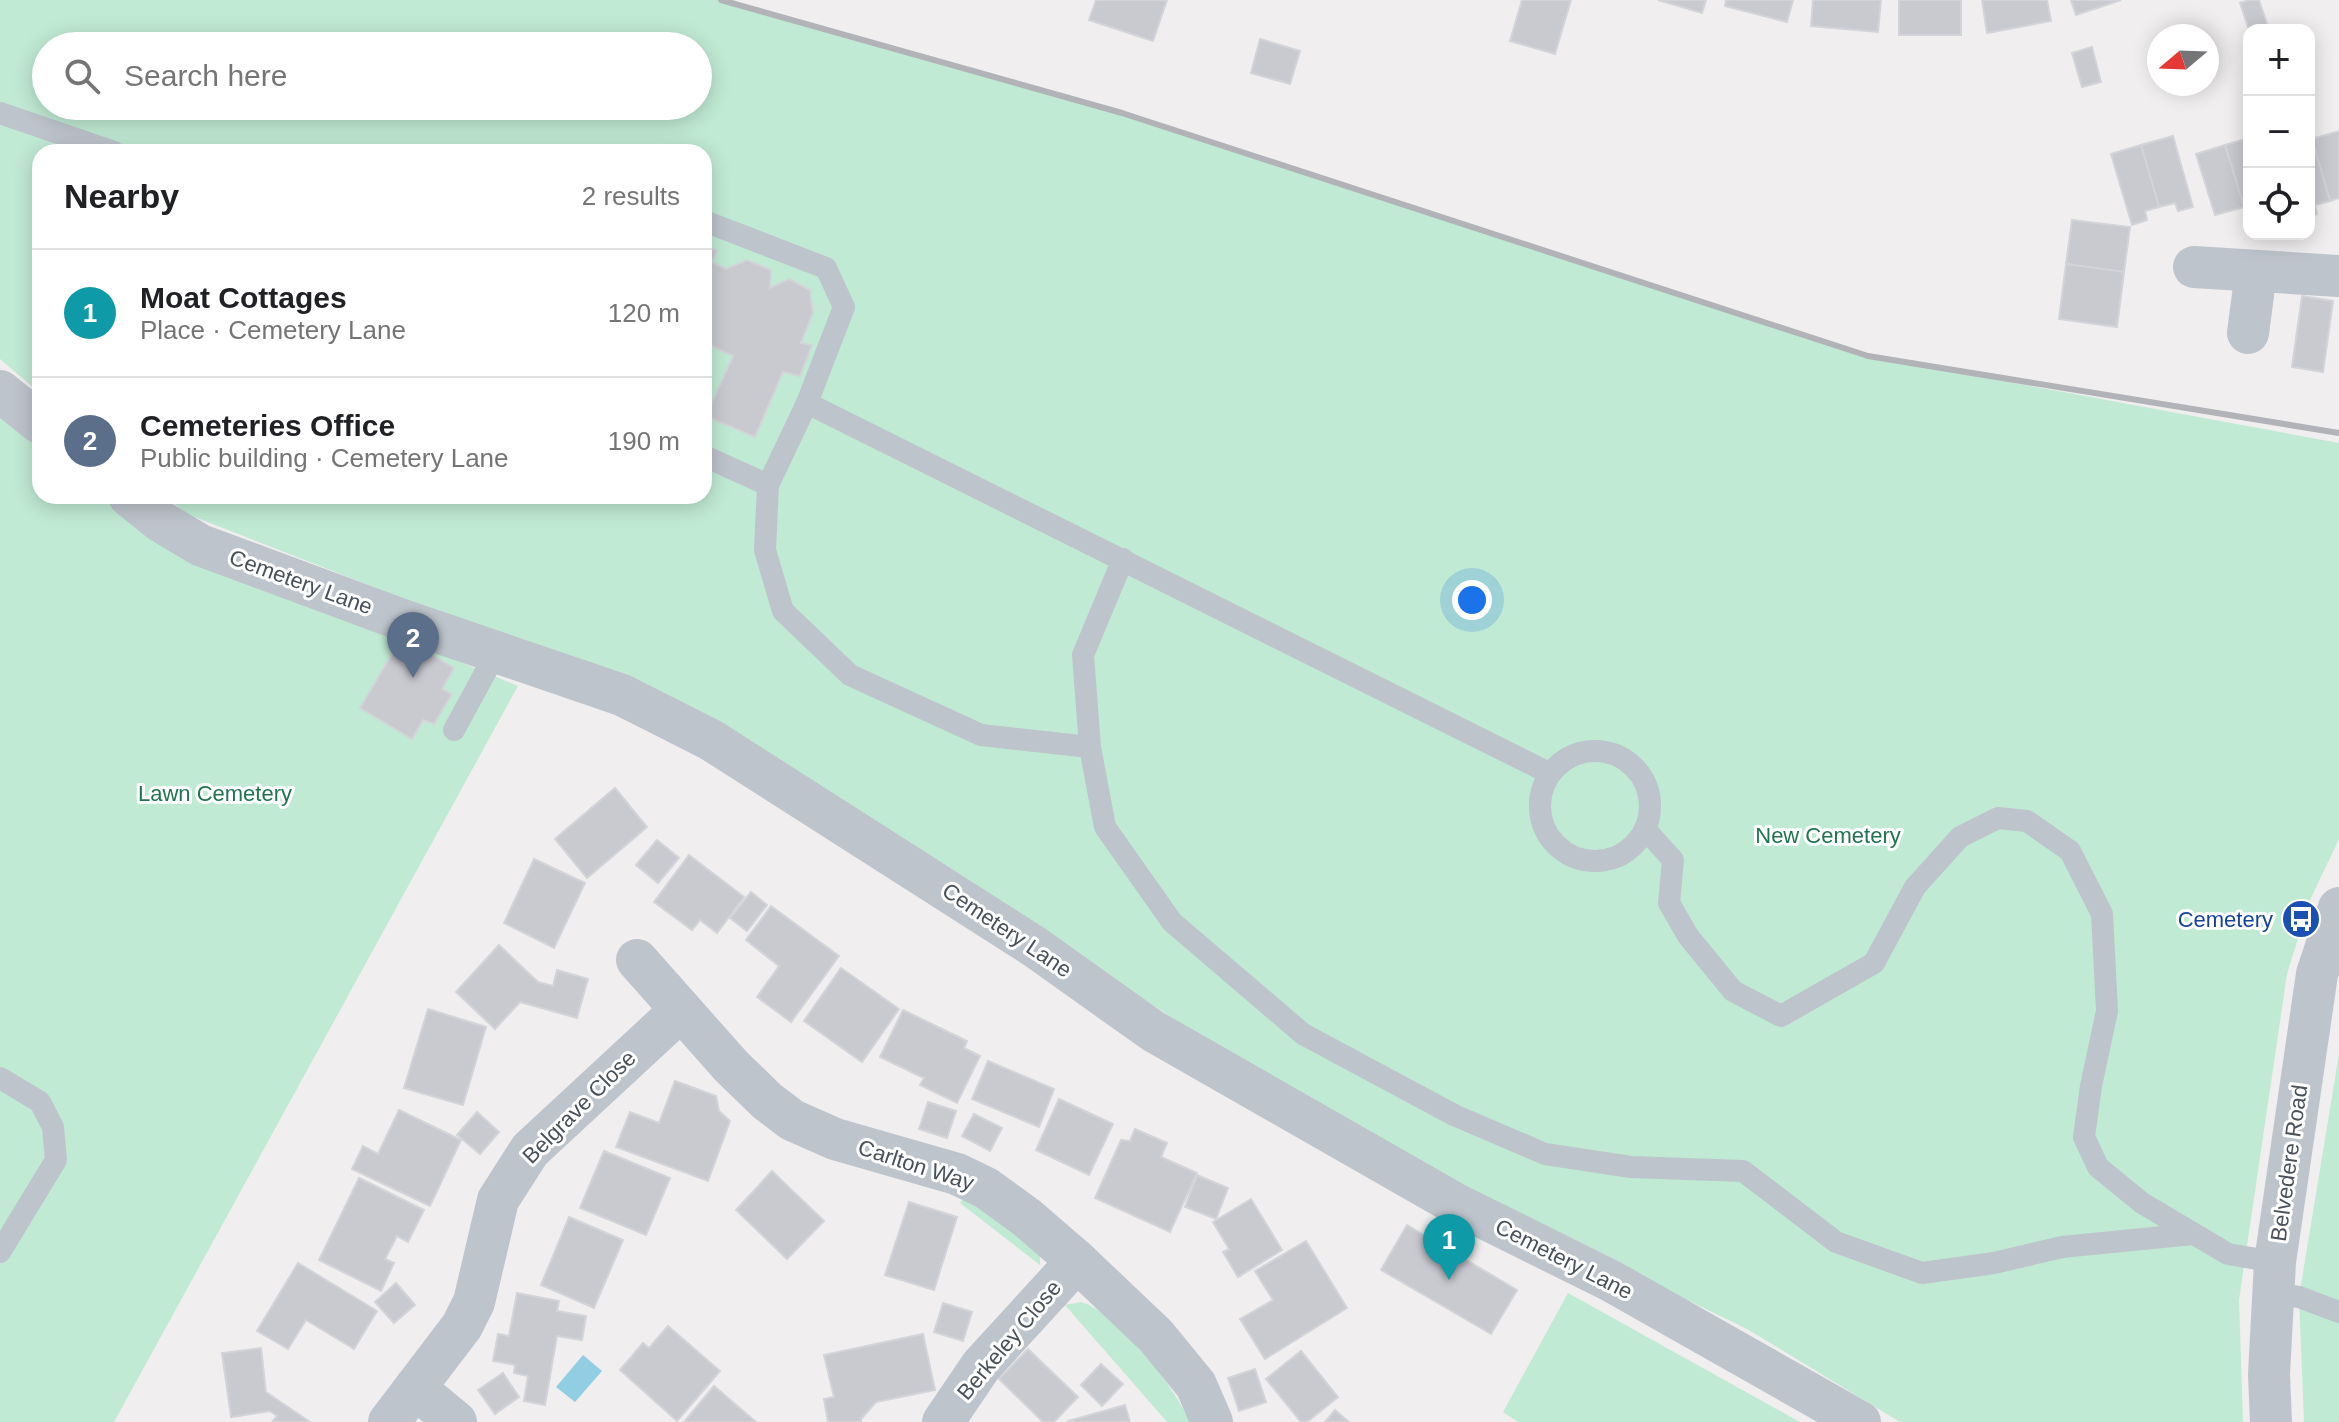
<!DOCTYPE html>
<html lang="en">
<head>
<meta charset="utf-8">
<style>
	:root { --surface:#fff; --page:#f2f2f2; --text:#202124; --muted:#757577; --line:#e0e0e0; --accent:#0f766e }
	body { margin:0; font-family:Arial,sans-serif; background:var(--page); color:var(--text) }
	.controls { position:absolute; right:24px; top:24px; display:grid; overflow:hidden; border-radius:16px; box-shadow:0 4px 20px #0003 }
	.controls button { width:72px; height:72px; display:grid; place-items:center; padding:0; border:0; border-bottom:2px solid var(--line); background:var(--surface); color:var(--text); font:40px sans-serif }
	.compass { position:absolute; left:2147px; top:24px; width:72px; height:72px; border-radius:50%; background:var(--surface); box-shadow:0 4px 20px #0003; rotate:251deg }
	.you { position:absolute; left:1472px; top:600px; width:28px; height:28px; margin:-20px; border:6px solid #fff; border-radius:50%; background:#1a73e8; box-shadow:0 0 0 12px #1a73e833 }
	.badge { display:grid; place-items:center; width:52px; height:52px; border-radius:50%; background:var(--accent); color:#fff; font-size:26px; font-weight:700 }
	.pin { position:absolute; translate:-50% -66px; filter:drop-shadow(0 2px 4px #0008) }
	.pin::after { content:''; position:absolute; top:42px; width:28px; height:24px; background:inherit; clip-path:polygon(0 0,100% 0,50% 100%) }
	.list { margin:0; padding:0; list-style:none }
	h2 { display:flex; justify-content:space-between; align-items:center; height:104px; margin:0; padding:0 32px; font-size:34px }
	h2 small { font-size:26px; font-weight:400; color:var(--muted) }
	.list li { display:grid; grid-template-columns:52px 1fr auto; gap:24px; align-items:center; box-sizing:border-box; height:128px; padding:0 32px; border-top:2px solid var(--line) }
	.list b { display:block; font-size:30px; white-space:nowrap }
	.list p { margin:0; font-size:26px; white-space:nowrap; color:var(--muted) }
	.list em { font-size:26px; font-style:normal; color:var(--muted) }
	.icon { flex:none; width:44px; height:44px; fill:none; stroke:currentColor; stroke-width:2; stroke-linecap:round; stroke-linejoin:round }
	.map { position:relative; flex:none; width:2339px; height:1422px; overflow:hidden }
	.search { position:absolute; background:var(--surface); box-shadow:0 4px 20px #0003; left:32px; top:32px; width:680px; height:88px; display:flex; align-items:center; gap:20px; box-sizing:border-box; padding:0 28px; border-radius:44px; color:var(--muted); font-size:30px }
	.panel { position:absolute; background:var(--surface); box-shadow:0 4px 20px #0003; left:32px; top:144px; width:680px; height:360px; border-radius:24px }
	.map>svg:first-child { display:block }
	.green { fill:#c0ead3; fill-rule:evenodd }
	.water { fill:#91cde3 }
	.building { fill:#c9cad0; stroke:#d3d4d9; stroke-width:2 }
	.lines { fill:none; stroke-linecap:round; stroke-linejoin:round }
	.service { stroke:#bec4cc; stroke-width:22 }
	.minor { stroke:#bec4cc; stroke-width:42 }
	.rail { stroke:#b1b3b8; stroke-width:6 }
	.labels { text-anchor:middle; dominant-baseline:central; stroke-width:6; stroke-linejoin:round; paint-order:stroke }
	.street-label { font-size:22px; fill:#485059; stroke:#fff }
	.park-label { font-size:22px; fill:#20744f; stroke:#fff }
	.transit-label { font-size:22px; fill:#164399; stroke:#fff; text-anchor:end }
</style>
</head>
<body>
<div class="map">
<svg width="2339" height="1422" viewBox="0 0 2339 1422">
	<rect width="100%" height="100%" fill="#f0eeee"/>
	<g class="green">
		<path d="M0 0H721L1122 113 1868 356 2339 443V839L2310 900 2287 974 2239 1300 2243 1422H1900L1747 1329 1642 1278 1291 1096 1007 909 425 607 187 514 165 496H704V152H40V393L0 359ZM46 46H698V106H46Z"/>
		<polygon points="0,411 40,444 40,496 104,496 149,533 518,686 114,1422 0,1422"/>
		<polygon points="2339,1054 2339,1422 2304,1422 2299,1297"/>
		<polygon points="964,1197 986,1208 1040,1256 1040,1265 960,1203"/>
		<polygon points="1568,1293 1800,1422 1518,1422 1503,1412"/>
		<path d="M1081 1302C1117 1312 1175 1388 1190 1422H1167L1065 1305Z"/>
	</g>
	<polygon class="water" points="583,1355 602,1371 575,1402 556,1387"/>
	<g class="building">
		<polygon points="1096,0 1167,0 1153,41 1089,20"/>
		<polygon points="1522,0 1571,0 1555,54 1510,41"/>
		<polygon points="1658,0 1706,0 1702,13"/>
		<polygon points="1726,0 1793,0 1787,22 1725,6"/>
		<polygon points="1813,0 1881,0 1878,32 1811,26"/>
		<rect x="1899" y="0" width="62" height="35"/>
		<polygon points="1982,0 2047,0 2051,21 1987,33"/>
		<polygon points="2071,0 2121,0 2076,15"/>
		<polygon points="2250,0 2259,0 2269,30 2249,30 2240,3"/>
		<polygon points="1260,39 1300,51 1290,84 1251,73"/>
		<polygon points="2092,47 2101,82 2082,87 2072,53"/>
		<polygon points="2339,131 2339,198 2330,201 2312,139"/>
		<polygon points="2173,136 2193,207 2178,211 2175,203 2159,207 2141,145"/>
		<polygon points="2249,138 2249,205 2244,207 2225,145"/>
		<polygon points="2309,139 2312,139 2330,201 2315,205 2317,214 2309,216"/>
		<polygon points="2141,145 2159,207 2145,211 2147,220 2132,225 2111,154"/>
		<polygon points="2225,145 2244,207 2215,215 2196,154"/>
		<polygon points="2072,220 2130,227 2124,272 2066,264"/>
		<polygon points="704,244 717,251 712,262 726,269 747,260 771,270 770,288 789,279 810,290 813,313 801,343 812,345 800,376 783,372 755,437 706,416 733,356 704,342"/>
		<polygon points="2066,264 2124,272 2117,327 2059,319"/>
		<polygon points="2302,296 2333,301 2323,372 2292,367"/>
		<polygon points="402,637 454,668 442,689 452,694 434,724 423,720 412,739 360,708"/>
		<polygon points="615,788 647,827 587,878 555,839"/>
		<polygon points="657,840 679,858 658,883 636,865"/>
		<polygon points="689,855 744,897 717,933 700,920 692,930 654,902"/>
		<polygon points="534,859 585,883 554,948 504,923"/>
		<polygon points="751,892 767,905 747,931 730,918"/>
		<polygon points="771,906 839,956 791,1022 757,997 779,966 746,940"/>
		<polygon points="499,945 538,982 553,986 557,970 588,979 577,1018 520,1002 495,1029 456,992"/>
		<polygon points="841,968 899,1009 862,1062 804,1021"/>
		<polygon points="428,1009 486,1027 463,1105 404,1088"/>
		<polygon points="903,1010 967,1041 964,1048 980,1056 957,1103 920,1085 924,1078 880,1057"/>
		<polygon points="988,1061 1054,1089 1039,1127 972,1099"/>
		<polygon points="675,1081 716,1096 719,1111 730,1121 708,1181 616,1147 630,1112 659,1123"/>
		<polygon points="1059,1099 1113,1124 1089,1175 1036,1150"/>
		<polygon points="928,1102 956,1111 947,1138 919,1129"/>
		<polygon points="399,1110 461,1140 430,1206 352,1169 363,1146 378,1154"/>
		<polygon points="477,1112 499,1132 480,1154 457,1135"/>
		<polygon points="974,1114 1002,1128 990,1151 962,1136"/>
		<polygon points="1135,1129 1167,1143 1161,1157 1197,1173 1170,1232 1095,1198 1121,1140 1130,1141"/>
		<polygon points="604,1151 670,1178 646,1235 580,1208"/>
		<polygon points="772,1171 824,1221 787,1259 736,1210"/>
		<polygon points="1197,1175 1228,1188 1216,1219 1185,1207"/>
		<polygon points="359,1178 424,1210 408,1242 397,1236 385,1259 394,1263 381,1291 319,1260"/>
		<polygon points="1251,1199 1282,1250 1238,1277 1223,1252 1229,1249 1213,1222"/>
		<polygon points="909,1202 957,1217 934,1290 885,1275"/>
		<polygon points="569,1217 623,1240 594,1308 541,1285"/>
		<polygon points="1407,1225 1517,1290 1491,1334 1381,1270"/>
		<polygon points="1306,1241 1347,1308 1265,1359 1240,1319 1273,1300 1255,1271"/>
		<polygon points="298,1263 377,1311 354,1349 306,1320 288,1349 257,1331"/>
		<polygon points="396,1283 415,1305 394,1323 375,1302"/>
		<polygon points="517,1293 559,1301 557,1311 586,1316 582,1340 557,1336 545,1405 524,1401 528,1376 514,1373 515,1365 493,1361 498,1334 509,1336"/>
		<polygon points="943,1303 972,1312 963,1341 934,1332"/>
		<polygon points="668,1326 720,1371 677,1421 620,1370 643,1343 649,1348"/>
		<polygon points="923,1334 935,1390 876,1402 861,1419 861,1422 828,1422 824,1399 834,1397 824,1355"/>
		<polygon points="261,1348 266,1392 310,1422 272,1422 277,1416 270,1411 231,1417 222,1353"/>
		<polygon points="1028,1349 1078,1397 1054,1422 1043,1422 999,1379"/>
		<polygon points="1301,1351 1338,1397 1307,1422 1301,1422 1266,1379"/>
		<polygon points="1101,1364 1123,1384 1102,1406 1081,1385"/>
		<polygon points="1255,1369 1266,1402 1239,1411 1228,1378"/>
		<polygon points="503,1373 519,1397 495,1414 478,1390"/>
		<polygon points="714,1386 756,1422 684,1422"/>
		<polygon points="1125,1405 1130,1422 1068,1422 1068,1421"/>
		<polygon points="1335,1410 1349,1422 1325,1422"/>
	</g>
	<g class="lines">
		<g class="service">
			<polyline points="0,113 114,152"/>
			<polyline points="704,221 826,268 844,307 807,403"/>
			<polyline points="704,456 768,485"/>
			<polyline points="1123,559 1083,655 1090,747 1105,827 1172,922 1303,1034 1454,1115 1545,1154 1631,1167 1743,1171 1836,1242 1922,1273 1994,1263 2062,1247 2193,1234"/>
			<polyline points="454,730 497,651"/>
			<polyline points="1090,747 981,735 850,675 783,611 765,550 768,485 807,403 1549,773"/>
			<circle cx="1595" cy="806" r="55"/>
			<polyline points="1645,829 1673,860 1669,903 1688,936 1733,991 1781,1016 1874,963 1915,887 1960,837 1998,818 2027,821 2070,851 2102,914 2107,1011 2091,1086 2084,1137 2098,1167 2142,1203 2228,1254 2275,1262"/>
			<polyline points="0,1078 40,1102 53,1127 56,1160 0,1252"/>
			<polyline points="2271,1293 2299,1297 2339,1312"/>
		</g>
		<g class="minor">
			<polyline points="2194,267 2339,276"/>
			<polyline points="2248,333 2256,272"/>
			<polyline points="0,391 40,423"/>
			<polyline points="129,496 160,521 200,545 405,621 622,695 711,740 1035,947 1153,1031 1454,1203 1611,1281 1860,1422"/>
			<polyline points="637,960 731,1066 767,1101 792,1120 835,1139 957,1174 986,1188 1026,1217 1077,1261 1156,1336 1196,1385 1212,1422"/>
			<polyline points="415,1388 456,1422"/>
			<polyline points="389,1422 462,1326 474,1302 498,1200 530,1150 681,1010"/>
			<polyline points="943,1422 981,1366 1077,1261"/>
			<polyline points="2271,1422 2269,1374 2275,1262 2317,974 2339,908"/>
		</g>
		<polyline class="rail" points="721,0 1122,113 1868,356 2339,433"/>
	</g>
	<defs>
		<g id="bus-disc" transform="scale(2)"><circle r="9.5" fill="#1a4fb4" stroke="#fff"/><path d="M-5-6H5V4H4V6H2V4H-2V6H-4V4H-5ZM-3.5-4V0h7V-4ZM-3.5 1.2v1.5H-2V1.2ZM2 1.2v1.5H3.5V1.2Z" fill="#fff"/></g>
	</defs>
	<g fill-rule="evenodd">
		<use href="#bus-disc" x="2301" y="919"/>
	</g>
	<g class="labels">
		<g class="street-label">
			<text transform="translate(301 582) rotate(20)">Cemetery Lane</text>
			<text transform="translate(1007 930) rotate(34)">Cemetery Lane</text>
			<text transform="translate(579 1107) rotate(-45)">Belgrave Close</text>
			<text transform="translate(2289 1163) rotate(-82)">Belvedere Road</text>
			<text transform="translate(916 1165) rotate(18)">Carlton Way</text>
			<text transform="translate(1564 1259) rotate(27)">Cemetery Lane</text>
			<text transform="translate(1009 1340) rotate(-50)">Berkeley Close</text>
		</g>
		<g class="park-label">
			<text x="215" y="793">Lawn Cemetery</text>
			<text x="1828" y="835">New Cemetery</text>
		</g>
		<g class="transit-label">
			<text x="2273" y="919">Cemetery</text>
		</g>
	</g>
</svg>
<div class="controls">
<button>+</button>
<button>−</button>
<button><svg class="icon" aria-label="locate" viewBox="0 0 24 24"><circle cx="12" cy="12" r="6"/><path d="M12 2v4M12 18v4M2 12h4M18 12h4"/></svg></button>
</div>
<svg class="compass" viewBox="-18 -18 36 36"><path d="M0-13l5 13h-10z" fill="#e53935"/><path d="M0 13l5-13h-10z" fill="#757577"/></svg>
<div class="you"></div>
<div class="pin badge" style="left:1449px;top:1280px;background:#0f9aa8">1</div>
<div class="pin badge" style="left:413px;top:678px;background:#5c6f8a">2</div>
<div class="search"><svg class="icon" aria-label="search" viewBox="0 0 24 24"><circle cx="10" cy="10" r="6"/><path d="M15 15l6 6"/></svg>Search here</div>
<section class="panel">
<h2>Nearby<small>2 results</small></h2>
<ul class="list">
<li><span class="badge" style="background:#0f9aa8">1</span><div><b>Moat Cottages</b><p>Place · Cemetery Lane</p></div><em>120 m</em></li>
<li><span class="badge" style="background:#5c6f8a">2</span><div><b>Cemeteries Office</b><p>Public building · Cemetery Lane</p></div><em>190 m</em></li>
</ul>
</section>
</div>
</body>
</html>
